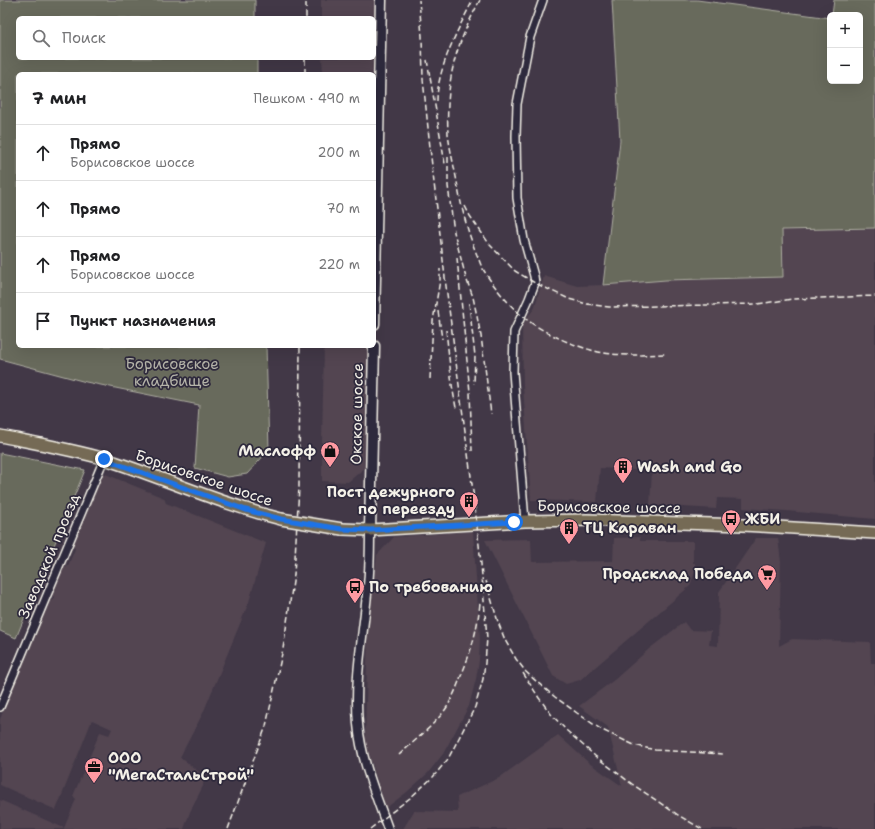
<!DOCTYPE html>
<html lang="ru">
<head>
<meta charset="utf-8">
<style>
	:root { --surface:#fff; --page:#f2f2f2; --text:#202124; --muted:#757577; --line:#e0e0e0 }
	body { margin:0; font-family:"Shantell Sans",sans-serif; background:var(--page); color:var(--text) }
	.controls { position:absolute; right:12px; top:12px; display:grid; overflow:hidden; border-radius:6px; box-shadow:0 4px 16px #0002 }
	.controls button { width:36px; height:36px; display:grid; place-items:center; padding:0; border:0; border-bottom:1px solid var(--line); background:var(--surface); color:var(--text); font:20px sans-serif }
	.stop { position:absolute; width:12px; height:12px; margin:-9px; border:3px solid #1a73e8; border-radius:50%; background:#fff }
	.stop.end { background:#1a73e8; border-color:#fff; box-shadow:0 1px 4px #0008 }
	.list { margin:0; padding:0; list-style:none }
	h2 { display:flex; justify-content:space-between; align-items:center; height:52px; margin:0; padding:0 16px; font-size:17px }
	h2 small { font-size:13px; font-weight:400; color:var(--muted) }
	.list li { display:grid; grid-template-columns:26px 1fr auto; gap:12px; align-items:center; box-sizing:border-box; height:56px; padding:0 16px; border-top:1px solid var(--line) }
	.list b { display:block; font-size:15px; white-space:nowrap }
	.list p { margin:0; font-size:13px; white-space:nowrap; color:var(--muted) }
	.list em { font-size:13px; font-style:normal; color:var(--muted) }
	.icon { flex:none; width:22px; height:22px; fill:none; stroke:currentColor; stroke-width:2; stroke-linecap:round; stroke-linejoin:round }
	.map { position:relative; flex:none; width:875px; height:829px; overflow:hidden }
	.search { position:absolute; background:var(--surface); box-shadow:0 4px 16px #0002; left:16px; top:16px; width:360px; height:44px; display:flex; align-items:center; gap:10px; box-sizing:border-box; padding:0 14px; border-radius:6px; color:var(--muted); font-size:15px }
	.panel { position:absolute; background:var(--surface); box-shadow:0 4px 16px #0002; left:16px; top:72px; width:360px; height:276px; border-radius:6px }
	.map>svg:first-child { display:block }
	.built { fill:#524551 }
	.green { fill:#686a5b; stroke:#aeaea2 }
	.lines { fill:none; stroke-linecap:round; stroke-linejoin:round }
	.minor-casing { stroke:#f4f1e8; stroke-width:10 }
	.tertiary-casing { stroke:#f4f1e8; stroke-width:11 }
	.secondary-casing { stroke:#f4f1e8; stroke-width:13 }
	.primary-casing { stroke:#f4f1e8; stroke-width:14 }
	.minor { stroke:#2f2a3d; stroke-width:7 }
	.tertiary { stroke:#2f2a3d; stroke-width:8 }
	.secondary { stroke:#2f2a3d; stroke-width:10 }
	.primary { stroke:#756a55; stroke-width:11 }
	.rail { stroke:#f4f1e8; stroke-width:1.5; stroke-dasharray:6 3; stroke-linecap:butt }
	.primary-bridge-casing { stroke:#f4f1e8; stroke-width:14; stroke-linecap:butt }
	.primary-bridge { stroke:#756a55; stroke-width:11 }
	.route { stroke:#1a73e8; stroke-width:5 }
	.labels { text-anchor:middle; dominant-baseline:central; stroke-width:3.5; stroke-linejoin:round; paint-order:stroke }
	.park-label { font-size:15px; fill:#b5b4a9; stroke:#2f2a3d }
	.street-label { font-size:15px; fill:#f4f1e8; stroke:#2f2a3d }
	.poi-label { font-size:15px; font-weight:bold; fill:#f4f1e8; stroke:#2f2a3d; text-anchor:start }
</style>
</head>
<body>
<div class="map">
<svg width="875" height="829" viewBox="0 0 875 829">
	<rect width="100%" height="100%" fill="#423847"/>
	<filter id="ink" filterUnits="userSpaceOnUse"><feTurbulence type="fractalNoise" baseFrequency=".025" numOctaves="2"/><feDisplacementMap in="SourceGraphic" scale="8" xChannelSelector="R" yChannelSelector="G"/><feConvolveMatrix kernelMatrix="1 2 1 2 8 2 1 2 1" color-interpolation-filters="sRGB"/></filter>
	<g filter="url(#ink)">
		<g class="built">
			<polygon points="321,0 375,0 374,30 374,18 321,18"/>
			<polygon points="322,58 373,58 373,74 323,74"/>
			<polygon points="875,228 875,519 786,511 743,508 743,499 717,498 716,509 650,505 652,471 600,468 597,502 531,500 523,386 522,324 534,309 544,276 577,286 603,285 666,280 783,277 782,230"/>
			<polygon points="324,346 368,346 367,466 348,482 322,481 322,441"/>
			<polygon points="103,473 164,498 166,503 266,543 249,602 203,713 180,757 204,776 203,786 190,812 184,829 0,829 0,800 64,828 76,799 73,796 100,732 109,735 112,729 92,720 56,810 0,785 0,719 48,601 53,600 54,597 52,595 63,567 68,566 75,549 72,544"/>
			<polygon points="473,531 480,639 479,661 476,679 469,706 443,754 428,773 407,792 386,808 365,741 368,628 377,555 394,537"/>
			<polygon points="640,537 640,541 693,541 693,563 695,563 695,572 690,586 580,680 566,684 553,676 485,540 531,539 532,562 613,561 614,538"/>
			<polygon points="756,538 778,538 781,562 779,646 792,639 870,642 871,663 875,663 875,829 403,829 414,811 458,812 457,797 499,778 558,735 589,763 622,786 608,727 579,706 614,680 649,649 684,622 690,630 711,631 709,645 718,646 719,592"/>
		</g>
		<g class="green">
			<polygon points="0,0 255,0 255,18 18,18 18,58 257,58 257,74 18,74 18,346 266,346 269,450 247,474 228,477 195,468 199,405 86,382 0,359"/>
			<polygon points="612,0 697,0 830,18 830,81 860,81 860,15 832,15 834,0 875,0 875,228 782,230 783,277 666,280 603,285 620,141"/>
			<polygon points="0,453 85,470 16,638 0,631"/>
		</g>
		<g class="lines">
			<g class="minor-casing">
				<g id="minor">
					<polyline points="525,521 513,372 514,332 529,299 535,283 534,276 524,240 517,198 516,136 517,104 530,37 543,0"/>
					<polyline points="0,707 104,459"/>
				</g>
			</g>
			<g class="tertiary-casing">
				<path id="tertiary" d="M370 530C370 551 370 573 367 594 363 637 354 680 358 724 361 760 376 795 388 829"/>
			</g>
			<g class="secondary-casing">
				<g id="secondary">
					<polyline points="374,324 381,0"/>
					<polyline points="370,530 374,346"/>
				</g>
			</g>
			<g class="primary-casing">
				<g id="primary">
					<path d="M0 436C35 443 70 449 105 459 164 478 221 504 281 519"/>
					<polyline points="342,529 370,530 525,521 587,520 743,525 875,533"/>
				</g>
			</g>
			<use href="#minor" class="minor"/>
			<use href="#tertiary" class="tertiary"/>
			<use href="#secondary" class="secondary"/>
			<use href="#primary" class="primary"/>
			<g class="rail">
				<path d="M480 0C469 21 458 44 453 67 448 89 447 112 448 134 450 150 454 166 457 182 461 206 467 231 477 255 479 259 480 264 483 269 491 283 508 304 521 315 538 330 569 344 591 350 615 357 642 355 667 354"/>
				<polyline points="306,18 306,0"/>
				<polyline points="427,60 437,117 445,164"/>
				<polyline points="305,74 305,58"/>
				<path d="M437 101C437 69 458 29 472 2"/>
				<polyline points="448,157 448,186 454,232 466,278 473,297 481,336 491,414"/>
				<polyline points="465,206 470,216 490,245 515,271 535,283 569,299 587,304 609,307 757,304 793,299 875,296"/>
				<polyline points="457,258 470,392 472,451"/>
				<polyline points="469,303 475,356 474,384"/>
				<polyline points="438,311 442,339"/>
				<polyline points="446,330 452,385 456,408"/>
				<polyline points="430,379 433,321 440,280 440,269"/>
				<polyline points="486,581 498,622 505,640 516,659 526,672 537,682 555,697 577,713 602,730 634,745 655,750 724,754"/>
				<polyline points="523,673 539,698 551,714 567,731 595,756 632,784 678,815 702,829"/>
				<path d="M399 755C414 741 436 724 447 707 453 697 457 687 461 676 471 652 478 628 480 602"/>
				<polyline points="228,829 266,726 283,649 294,575 299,487 300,346"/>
				<polyline points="370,829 410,798 433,777 448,759 475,707 483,679 485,663 487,638 481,564 475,507 446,286 431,157 423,79 422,36 419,0"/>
			</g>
			<g class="primary-bridge-casing">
				<polyline id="primary-bridge" points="281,519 342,529"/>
			</g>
			<use href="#primary-bridge" class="primary-bridge"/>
		</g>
	</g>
	<g class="lines" filter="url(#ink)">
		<polyline class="route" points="104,459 246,510 281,519 342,529 370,530 514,522"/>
	</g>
	<defs>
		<g id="shop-pin" transform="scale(1)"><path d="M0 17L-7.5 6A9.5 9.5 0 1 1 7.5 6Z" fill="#ff9aa2" stroke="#2f2a3d"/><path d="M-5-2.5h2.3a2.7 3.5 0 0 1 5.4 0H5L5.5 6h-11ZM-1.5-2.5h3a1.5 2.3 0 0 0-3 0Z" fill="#111"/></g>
		<g id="building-pin" transform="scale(1)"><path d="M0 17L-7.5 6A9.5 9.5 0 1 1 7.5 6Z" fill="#ff9aa2" stroke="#2f2a3d"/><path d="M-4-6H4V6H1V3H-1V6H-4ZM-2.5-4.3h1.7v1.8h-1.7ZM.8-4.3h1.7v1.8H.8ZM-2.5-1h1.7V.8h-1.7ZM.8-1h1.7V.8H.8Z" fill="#111"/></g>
		<g id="bus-pin" transform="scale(1)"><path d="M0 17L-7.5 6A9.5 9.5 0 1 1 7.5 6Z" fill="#ff9aa2" stroke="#2f2a3d"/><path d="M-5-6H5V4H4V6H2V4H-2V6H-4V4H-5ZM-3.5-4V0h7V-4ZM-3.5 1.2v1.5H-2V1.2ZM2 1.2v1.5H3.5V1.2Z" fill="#111"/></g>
		<g id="supermarket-pin" transform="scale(1)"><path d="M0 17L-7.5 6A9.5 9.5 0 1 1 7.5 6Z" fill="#ff9aa2" stroke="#2f2a3d"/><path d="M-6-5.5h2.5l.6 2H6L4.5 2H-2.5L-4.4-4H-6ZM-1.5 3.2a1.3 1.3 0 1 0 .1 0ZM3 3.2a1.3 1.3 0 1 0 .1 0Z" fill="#111"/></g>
		<g id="office-pin" transform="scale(1)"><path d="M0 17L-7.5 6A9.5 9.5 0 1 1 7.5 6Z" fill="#ff9aa2" stroke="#2f2a3d"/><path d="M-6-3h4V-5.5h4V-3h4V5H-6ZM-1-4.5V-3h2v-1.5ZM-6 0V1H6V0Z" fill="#111"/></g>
	</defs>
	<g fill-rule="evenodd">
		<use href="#shop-pin" x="330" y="451"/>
		<use href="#building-pin" x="623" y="467"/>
		<use href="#building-pin" x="469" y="501"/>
		<use href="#bus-pin" x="731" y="519"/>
		<use href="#building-pin" x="569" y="528"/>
		<use href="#supermarket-pin" x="767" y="574"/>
		<use href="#bus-pin" x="355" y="587"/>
		<use href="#office-pin" x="94" y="767"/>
	</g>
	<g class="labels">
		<g class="park-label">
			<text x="172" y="364">Борисовское<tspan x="172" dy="17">кладбище</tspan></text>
		</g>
		<g class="street-label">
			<text transform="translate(357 414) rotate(-89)">Окское шоссе</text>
			<text transform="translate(204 478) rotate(19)">Борисовское шоссе</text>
			<text transform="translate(609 507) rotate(1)">Борисовское шоссе</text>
			<text transform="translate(49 556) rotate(-67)">Заводской проезд</text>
		</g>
		<g class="poi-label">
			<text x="316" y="451" text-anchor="end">Маслофф</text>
			<text x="637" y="467">Wash and Go</text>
			<text x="455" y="492" text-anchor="end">Пост дежурного<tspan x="455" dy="17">по переезду</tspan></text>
			<text x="745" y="519">ЖБИ</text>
			<text x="583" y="528">ТЦ Караван</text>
			<text x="753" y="574" text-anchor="end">Продсклад Победа</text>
			<text x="369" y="587">По требованию</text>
			<text x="108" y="758">ООО<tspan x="108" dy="17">"МегаСтальСтрой"</tspan></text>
		</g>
	</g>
</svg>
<div class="controls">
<button>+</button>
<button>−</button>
</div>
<div class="stop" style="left:514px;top:522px"></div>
<div class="stop end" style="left:104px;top:459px"></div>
<div class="search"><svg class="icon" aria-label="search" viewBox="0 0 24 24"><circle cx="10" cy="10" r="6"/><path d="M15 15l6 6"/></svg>Поиск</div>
<section class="panel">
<h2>7 мин<small>Пешком · 490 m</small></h2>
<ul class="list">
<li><svg class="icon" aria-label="ahead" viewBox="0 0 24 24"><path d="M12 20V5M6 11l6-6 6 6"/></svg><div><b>Прямо</b><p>Борисовское шоссе</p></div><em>200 m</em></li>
<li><svg class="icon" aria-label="ahead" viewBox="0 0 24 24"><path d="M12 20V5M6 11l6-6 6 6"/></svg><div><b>Прямо</b></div><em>70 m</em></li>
<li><svg class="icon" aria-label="ahead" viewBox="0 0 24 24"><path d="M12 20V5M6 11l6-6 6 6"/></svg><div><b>Прямо</b><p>Борисовское шоссе</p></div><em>220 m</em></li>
<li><svg class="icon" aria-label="arrive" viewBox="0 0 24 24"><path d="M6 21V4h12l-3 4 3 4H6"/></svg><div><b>Пункт назначения</b></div></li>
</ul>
</section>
</div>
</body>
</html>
